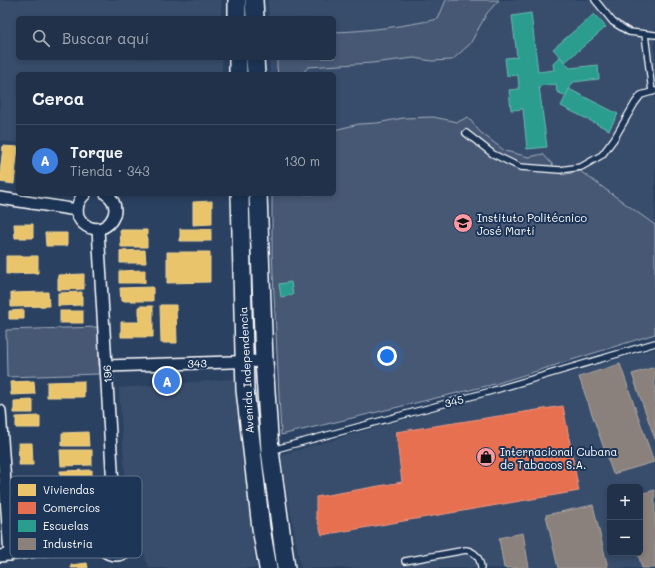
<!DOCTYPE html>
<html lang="es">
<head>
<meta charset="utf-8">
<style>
	:root { --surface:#203149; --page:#2d3d53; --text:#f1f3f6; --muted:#a2a9b4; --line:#3d4c61; --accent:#ff9aa2 }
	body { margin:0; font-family:Mali,sans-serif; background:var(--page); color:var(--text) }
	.controls { position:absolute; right:12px; bottom:12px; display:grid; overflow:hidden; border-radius:6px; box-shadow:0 2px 6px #0003 }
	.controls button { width:36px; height:36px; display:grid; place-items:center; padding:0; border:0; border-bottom:1px solid var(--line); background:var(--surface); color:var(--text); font:20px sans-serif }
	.you { position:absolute; left:387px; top:356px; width:14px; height:14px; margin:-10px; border:3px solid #fff; border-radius:50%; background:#1a73e8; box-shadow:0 0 0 6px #1a73e833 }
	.badge { display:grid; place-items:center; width:26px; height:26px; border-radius:50%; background:var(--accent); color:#fff; font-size:13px; font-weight:700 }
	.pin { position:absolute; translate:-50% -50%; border:2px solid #fff; box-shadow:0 1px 4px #0006 }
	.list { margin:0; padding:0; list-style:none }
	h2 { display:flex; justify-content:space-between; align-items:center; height:52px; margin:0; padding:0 16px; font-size:17px }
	h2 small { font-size:13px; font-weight:400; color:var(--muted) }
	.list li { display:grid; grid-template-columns:26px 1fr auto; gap:12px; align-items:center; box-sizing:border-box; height:72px; padding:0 16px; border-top:1px solid var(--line) }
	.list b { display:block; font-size:15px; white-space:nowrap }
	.list p { margin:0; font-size:13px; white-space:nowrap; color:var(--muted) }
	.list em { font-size:13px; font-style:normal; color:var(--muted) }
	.icon { flex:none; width:22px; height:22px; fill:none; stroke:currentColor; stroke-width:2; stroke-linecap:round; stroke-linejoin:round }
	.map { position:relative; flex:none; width:655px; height:568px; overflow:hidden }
	.search { position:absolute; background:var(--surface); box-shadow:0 2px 6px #0003; left:16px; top:16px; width:320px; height:44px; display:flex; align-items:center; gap:10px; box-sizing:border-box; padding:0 14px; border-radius:6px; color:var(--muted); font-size:15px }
	.panel { position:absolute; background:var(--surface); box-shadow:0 2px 6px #0003; left:16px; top:72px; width:320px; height:124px; border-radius:6px }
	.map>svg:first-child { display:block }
	.built { fill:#394e6c; fill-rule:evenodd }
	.green { fill:#465975; stroke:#a2acba }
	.homes { fill:#e9c46a; stroke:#f0d697 }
	.shops { fill:#e76f51; stroke:#ee9a85 }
	.schools { fill:#2a9d8f; stroke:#6abab1 }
	.industry { fill:#8a817c; stroke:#ada7a3 }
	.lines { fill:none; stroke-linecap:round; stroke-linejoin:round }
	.lane-casing { stroke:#fff; stroke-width:8 }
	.street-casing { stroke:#fff; stroke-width:14 }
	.primary-casing { stroke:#fff; stroke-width:20 }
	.lane { stroke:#1d3557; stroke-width:5.5 }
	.street { stroke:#1d3557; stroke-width:11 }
	.primary { stroke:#1d3557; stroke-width:17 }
	.labels { text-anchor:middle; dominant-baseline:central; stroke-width:4; stroke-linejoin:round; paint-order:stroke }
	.poi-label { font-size:11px; fill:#fff; stroke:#1d3557; text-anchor:start }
	.street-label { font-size:11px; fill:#fff; stroke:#1d3557 }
	.key { fill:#1d3557; stroke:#617289; stroke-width:1 }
	.key-label { font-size:11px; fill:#fff }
</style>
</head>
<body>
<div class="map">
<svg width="655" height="568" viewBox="0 0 655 568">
	<rect width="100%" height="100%" fill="#2a4161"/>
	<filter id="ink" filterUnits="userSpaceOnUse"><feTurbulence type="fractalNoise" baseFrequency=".025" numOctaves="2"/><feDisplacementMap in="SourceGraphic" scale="8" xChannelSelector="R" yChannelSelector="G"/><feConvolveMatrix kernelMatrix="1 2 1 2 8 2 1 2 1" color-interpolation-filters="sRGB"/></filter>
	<g filter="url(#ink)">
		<g class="built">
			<polygon points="0,0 221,0 221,18 18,18 18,58 222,58 222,74 18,74 18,143 0,141 0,142"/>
			<polygon points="268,0 655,0 655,334 495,384 281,435 272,253 272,194 334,194 334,74 270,74 269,58 334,58 334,18 269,18"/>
			<path d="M655 349V568H301L280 455ZM610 487H640V553H610Z"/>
			<polygon points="234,379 240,443 256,568 149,568 127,502 119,388"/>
		</g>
		<g class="green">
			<path d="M446 0H499L487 13 470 44 452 60 432 61 414 58 372 63 308 67 302 74H278L277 67V58H334V32C369 31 404 26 438 19Z"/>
			<polygon points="433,117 458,122 468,117 480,132 505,151 529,157 543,154 562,175 580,171 655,225 655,334 495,384 281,435 272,253 272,194 334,194 334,130 359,124 377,123 403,118"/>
			<polygon points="98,327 99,374 7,377 6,330"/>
		</g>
		<g class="homes">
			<polygon points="3,146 18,147 14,184 0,182 0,173"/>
			<polygon points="212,201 212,224 193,225 193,202"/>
			<polygon points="14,224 33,224 33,238 15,238"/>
			<rect x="180" y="229" width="31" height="12"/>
			<polygon points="120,230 147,230 147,247 121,247"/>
			<polygon points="45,233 67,233 67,246 46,246"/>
			<polygon points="145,250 146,263 120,263 120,251"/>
			<polygon points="167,252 210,252 210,282 167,283"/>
			<polygon points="6,256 38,256 38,273 6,274"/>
			<polygon points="145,270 145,283 119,283 119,271"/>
			<polygon points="84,274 84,289 58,290 58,275"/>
			<polygon points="153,287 153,301 121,301 120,288"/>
			<polygon points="48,292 49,306 11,307 11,293"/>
			<polygon points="82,292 82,305 58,306 58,293"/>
			<polygon points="160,305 176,305 177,343 161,343"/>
			<polygon points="139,306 153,306 153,337 121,337 121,322 139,322"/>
			<polygon points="24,310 24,319 9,319 9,311"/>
			<rect x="60" y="311" width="23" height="12"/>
			<polygon points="34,381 35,394 11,395 10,382"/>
			<polygon points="84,381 84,397 47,397 47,382"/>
			<polygon points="33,400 33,413 14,413 14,401"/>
			<polygon points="40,416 40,428 16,428 16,417"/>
			<polygon points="88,432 89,446 62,446 62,433"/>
			<polygon points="18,443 32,443 33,465 19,465"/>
			<polygon points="60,450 92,450 92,465 61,466"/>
			<polygon points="92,470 92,484 61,484 60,471"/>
			<polygon points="87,563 88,568 71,568 71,565"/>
		</g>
		<polygon class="shops" points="563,406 579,491 322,535 316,516 316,497 402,482 396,432"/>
		<g class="schools">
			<polygon points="531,13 538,72 554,70 553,64 560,57 570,68 598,65 599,79 573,82 566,96 557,92 556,84 539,86 547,147 527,149 523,109 511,110 509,90 519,89 518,75 507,76 505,58 517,57 512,16"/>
			<polygon points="594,14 606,27 565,62 553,49"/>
			<polygon points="569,89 618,114 609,130 561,106"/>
			<polygon points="291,282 293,295 281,297 279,284"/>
		</g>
		<g class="industry">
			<polygon points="620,364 654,462 613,474 579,377"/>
			<polygon points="655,367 655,439 632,374"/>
			<polygon points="655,490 655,568 642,568 638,553 640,553 640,494"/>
			<polygon points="593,505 608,568 558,568 546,515"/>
			<polygon points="523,533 529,568 504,568 499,538"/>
		</g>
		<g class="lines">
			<g class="lane-casing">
				<g id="lane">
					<polyline points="595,0 613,22 629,32 655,35"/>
					<polyline points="645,34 652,92"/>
					<polyline points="466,133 493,154 520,167 560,170 581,167 602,155 614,139 635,103 641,95 655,91"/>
					<polyline points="272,450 488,392 655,343"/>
					<path d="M405 561 466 550C476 552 480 558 481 568"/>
				</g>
			</g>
			<g class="street-casing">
				<g id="street">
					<path d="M85 194C62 216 95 242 111 221 113 218 115 214 115 210 115 203 112 198 106 194"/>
					<polyline points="0,198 77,210"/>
					<polyline points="98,229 115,520"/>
					<polyline points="107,366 264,361"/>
					<polyline points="0,411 10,555"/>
					<circle cx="116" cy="537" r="18"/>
					<polyline points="0,556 99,542"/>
				</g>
			</g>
			<g class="primary-casing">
				<g id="primary">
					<polyline points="237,0 237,18"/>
					<polyline points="254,0 255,18"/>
					<polyline points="238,58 238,74"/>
					<polyline points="255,58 256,74"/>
					<polyline points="240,194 245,390 261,528 268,568"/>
					<polyline points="258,194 264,361 270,451 286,568"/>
				</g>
			</g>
			<use href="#lane" class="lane"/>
			<use href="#street" class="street"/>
			<use href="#primary" class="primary"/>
		</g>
	</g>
	<defs>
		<g id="school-disc" transform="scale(1)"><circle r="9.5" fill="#ff9aa2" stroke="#1d3557"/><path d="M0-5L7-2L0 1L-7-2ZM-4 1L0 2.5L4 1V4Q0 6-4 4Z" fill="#111"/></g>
		<g id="shop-disc" transform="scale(1)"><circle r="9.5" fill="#ff9aa2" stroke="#1d3557"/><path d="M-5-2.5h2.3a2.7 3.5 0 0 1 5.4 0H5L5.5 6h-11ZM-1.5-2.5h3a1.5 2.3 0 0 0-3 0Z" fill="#111"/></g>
	</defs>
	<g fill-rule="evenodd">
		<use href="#school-disc" x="463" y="223"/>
		<use href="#shop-disc" x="486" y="457"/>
	</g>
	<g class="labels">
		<g class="poi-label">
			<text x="477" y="217">Instituto Politécnico<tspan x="477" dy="13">José Martí</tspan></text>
			<text x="500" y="451">Internacional Cubana<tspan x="500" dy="13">de Tabacos S.A.</tspan></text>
		</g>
		<g class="street-label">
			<text transform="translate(197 363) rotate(-2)">343</text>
			<text transform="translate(246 370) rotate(-93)">Avenida Independencia</text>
			<text transform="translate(107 374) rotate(-94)">196</text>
			<text transform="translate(454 401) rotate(-15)">345</text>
		</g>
	</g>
	<rect x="10" y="476" width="132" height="82" rx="6" class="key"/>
	<rect x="18" y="484" width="18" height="12" fill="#e9c46a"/>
	<rect x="18" y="502" width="18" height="12" fill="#e76f51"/>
	<rect x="18" y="520" width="18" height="12" fill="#2a9d8f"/>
	<rect x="18" y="538" width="18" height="12" fill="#8a817c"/>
	<g class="key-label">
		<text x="43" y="494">Viviendas</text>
		<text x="43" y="512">Comercios</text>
		<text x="43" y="530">Escuelas</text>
		<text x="43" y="548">Industria</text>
	</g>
</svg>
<div class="controls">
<button>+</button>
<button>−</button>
</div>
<div class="you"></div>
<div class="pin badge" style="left:167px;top:381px;background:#3f7fe0">A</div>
<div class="search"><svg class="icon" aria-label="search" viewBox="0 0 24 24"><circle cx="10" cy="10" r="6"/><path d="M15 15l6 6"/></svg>Buscar aquí</div>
<section class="panel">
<h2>Cerca<small></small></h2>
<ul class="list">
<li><span class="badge" style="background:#3f7fe0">A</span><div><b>Torque</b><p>Tienda · 343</p></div><em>130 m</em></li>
</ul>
</section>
</div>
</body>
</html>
